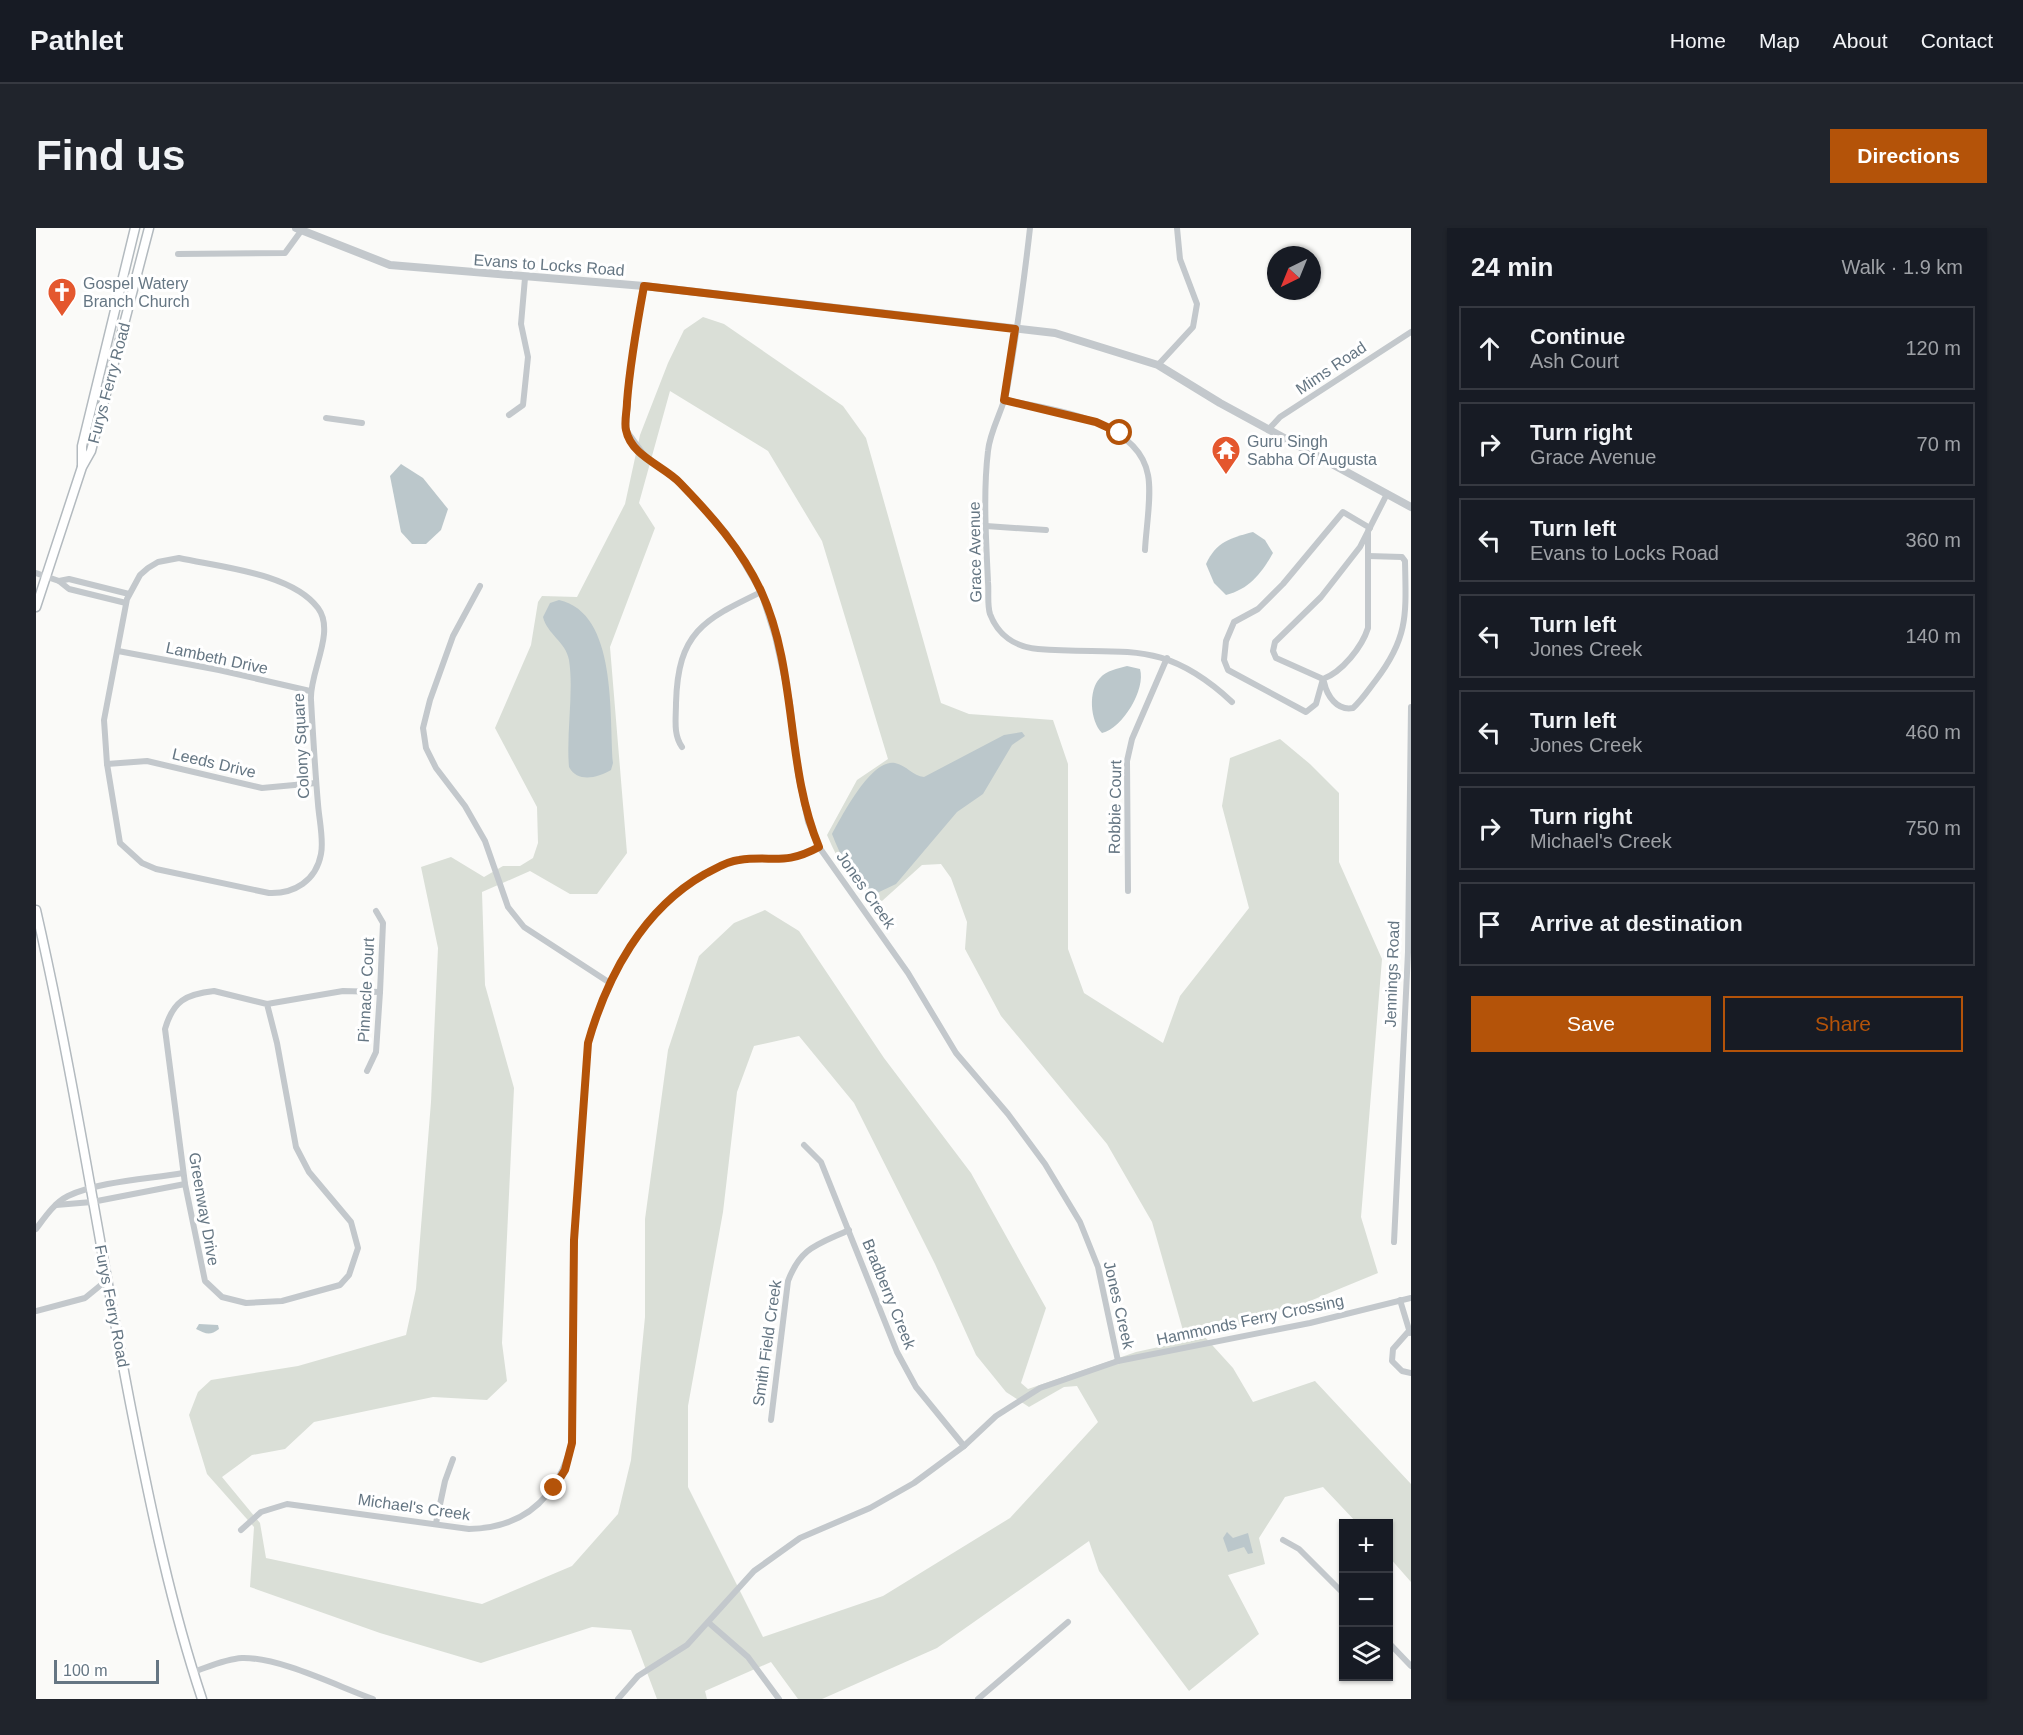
<!DOCTYPE html>
<html lang="en">
<head>
<meta charset="utf-8">
<style>
	:root { --surface:#171b24; --page:#20242c; --text:#f1f3f6; --muted:#9ea1a6; --line:#363941; --accent:#b45309 }
	body { margin:0; font-family:Helvetica,sans-serif; background:var(--page); color:var(--text) }
	.controls { position:absolute; right:18px; bottom:18px; display:grid; overflow:hidden; border-radius:0px; box-shadow:0 2px 4px #0004 }
	.controls button { width:54px; height:54px; display:grid; place-items:center; padding:0; border:0; border-bottom:2px solid var(--line); background:var(--surface); color:var(--text); font:30px sans-serif }
	.compass { position:absolute; left:1231px; top:18px; width:54px; height:54px; border-radius:50%; background:var(--surface); box-shadow:0 2px 4px #0004; rotate:223deg }
	.scale { position:absolute; left:18px; bottom:15px; width:105px; box-sizing:border-box; padding-left:6px; border:3px solid #657683; border-top:0; font-size:16px; line-height:21px; white-space:nowrap; color:#657683; -webkit-text-stroke:4px #fff; paint-order:stroke }
	.stop { position:absolute; width:18px; height:18px; margin:-14px; border:4px solid #b45309; border-radius:50%; background:#fff }
	.stop.end { background:#b45309; border-color:#fff; box-shadow:0 2px 6px #0008 }
	.list { margin:0; padding:0; list-style:none }
	h2 { display:flex; justify-content:space-between; align-items:center; height:78px; margin:0; padding:0 24px; font-size:26px }
	h2 small { font-size:20px; font-weight:400; color:var(--muted) }
	.list li { display:grid; grid-template-columns:39px 1fr auto; gap:18px; align-items:center; box-sizing:border-box; height:84px; margin:0 12px 12px; padding:0 12px; border:2px solid var(--line); border-radius:0px }
	.list b { display:block; font-size:22px; white-space:nowrap }
	.list p { margin:0; font-size:20px; white-space:nowrap; color:var(--muted) }
	.list em { font-size:20px; font-style:normal; color:var(--muted) }
	.actions { display:flex; gap:12px; padding:18px 24px }
	.actions a { flex:1; padding:14px 0; border:2px solid var(--accent); border-radius:0px; text-align:center; font-size:21px; color:var(--accent) }
	.actions .main { background:var(--accent); color:#fff }
	.icon { flex:none; width:33px; height:33px; fill:none; stroke:currentColor; stroke-width:2; stroke-linecap:round; stroke-linejoin:round }
	.map { position:relative; flex:none; width:1375px; height:1471px; overflow:hidden; border-radius:0px }
	header { display:flex; align-items:center; gap:36px; box-sizing:border-box; height:84px; padding:0 30px; background:var(--surface); border-bottom:2px solid var(--line) }
	header strong { font-size:28px }
	nav { display:flex; gap:33px; margin-inline-start:auto; font-size:21px }
	.intro { display:flex; align-items:center; justify-content:space-between; box-sizing:border-box; height:144px; padding:0 36px }
	h1 { margin:0; font-size:42px }
	.button { padding:15px 27px; border-radius:0px; background:var(--accent); color:#fff; font-size:21px; font-weight:700 }
	main { display:flex; gap:36px; padding:0 36px }
	aside { flex:1; background:var(--surface); border-radius:0px; box-shadow:0 2px 4px #0004 }
	.map>svg:first-child { display:block }
	.green { fill:#dadfd7; fill-rule:evenodd }
	.water { fill:#bbc7cb }
	.lines { fill:none; stroke-linecap:round; stroke-linejoin:round }
	.secondary-casing { stroke:#b3babf; stroke-width:11 }
	.minor { stroke:#c3c8cc; stroke-width:6 }
	.tertiary { stroke:#c3c8cc; stroke-width:8 }
	.secondary { stroke:#fff; stroke-width:8 }
	.route { stroke:#b45309; stroke-width:8 }
	.labels { text-anchor:middle; dominant-baseline:central; stroke-width:6; stroke-linejoin:round; paint-order:stroke }
	.street-label { font-size:16px; fill:#657683; stroke:#fff }
	.poi-label { font-size:16px; fill:#657683; stroke:#fff; text-anchor:start }
</style>
</head>
<body>
<header>
<strong>Pathlet</strong>
<nav><a>Home</a><a>Map</a><a>About</a><a>Contact</a></nav>
</header>
<div class="intro"><h1>Find us</h1><a class="button">Directions</a></div>
<main>
<div class="map">
<svg width="1375" height="1471" viewBox="0 0 1375 1471">
	<rect width="100%" height="100%" fill="#fafaf8"/>
	<path class="green" d="M667 89 688 96 807 178 830 210 905 475 933 486 1017 492 1032 536V721L1048 765 1127 815 1144 768 1213 680 1186 578 1194 530 1244 511 1274 536 1303 565V634L1346 731 1325 989 1342 1045 1235 1089 1167 1107 1197 1140 1217 1174 1279 1153 1375 1256V1354L1353 1329 1352 1296 1321 1295 1287 1259 1249 1269 1223 1310 1229 1336 1192 1347 1223 1406 1153 1463 1063 1343 1053 1313 901 1420 786 1471H762L735 1434 669 1463 671 1471H621L595 1402 556 1399 445 1435 344 1405 214 1359 218 1299 171 1246 153 1187 162 1164 175 1152 262 1138 370 1107 380 1061 395 874 402 720 385 639 415 629 448 649 467 638H484L497 630 502 615 501 579 459 500 495 417 502 374 506 368 541 369 589 276 604 207 632 135 648 102ZM634 163 732 223 786 313 852 531 821 552 791 607C803 634 817 662 846 673L886 637 905 636 915 650 931 694 929 721 965 788 1071 916 1116 994 1150 1113 1100 1124 992 1161 985 1155 1010 1080 935 945 848 830 763 703 729 682 698 695 663 728 632 822 609 991V1089L595 1232 582 1286 536 1338 446 1376 230 1330 224 1295 186 1249 216 1227 249 1221 278 1194 397 1169 451 1172 471 1153 466 1115 478 860 449 757 446 664 494 643 534 666H561L591 625 574 419 619 300 603 275ZM763 808 818 875 899 1036 940 1127 970 1164 993 1179 1028 1159 1041 1158 1062 1194 974 1290 847 1368 727 1409 652 1259V1178L687 984 701 864 718 818Z"/>
	<g class="water">
		<polygon points="365,236 387,250 412,281 405,302 390,316 376,316 365,304 354,248"/>
		<path d="M1217 304 1229 312 1237 325C1225 346 1213 361 1190 367L1178 355 1170 336C1180 314 1194 310 1217 304Z"/>
		<path d="M523 372C582 385 573 488 577 535L575 542C561 550 542 555 533 539 530 505 538 464 533 432 530 414 511 406 507 389L514 375Z"/>
		<path d="M1091 438 1104 441C1110 461 1087 500 1066 505 1054 493 1052 462 1064 450 1071 442 1081 441 1091 438Z"/>
		<path d="M986 504 989 508 976 517 947 566 921 584 860 656 841 665C817 654 805 629 796 606 805 590 835 530 859 535 870 537 877 548 888 549L968 507Z"/>
		<path d="M163 1096 182 1097 183 1101C174 1108 170 1106 160 1101Z"/>
		<polygon points="1191,1304 1197,1310 1212,1305 1217,1325 1212,1326 1208,1319 1192,1324 1187,1310"/>
	</g>
	<g class="lines">
		<g class="secondary-casing">
			<g id="secondary">
				<polyline points="46,238 46,218 99,0"/>
				<polyline points="0,379 46,239 55,223 113,0"/>
				<path d="M0 682C38 848 63 1017 96 1185 115 1281 135 1378 166 1471"/>
			</g>
		</g>
		<g class="minor">
			<path d="M994 0C988 54 980 109 971 162 967 182 954 202 952 223 947 265 950 311 952 354 953 364 951 377 954 386 962 407 979 419 1002 421 1087 428 1125 408 1196 474"/>
			<polyline points="142,26 249,25 265,3"/>
			<polyline points="608,58 593,149 590,202 611,231 642,252 691,306 725,364 739,408 754,475 762,546 772,594 783,619 872,745 920,825 972,886 1009,936 1044,994 1062,1039 1082,1133"/>
			<polyline points="1122,137 1157,99 1161,76 1144,31 1141,0"/>
			<path d="M968 172C1014 181 1102 191 1112 247 1116 267 1110 300 1109 322"/>
			<polyline points="473,187 487,177 492,129 485,96 489,50"/>
			<polyline points="290,190 326,195"/>
			<polyline points="1232,202 1244,189 1375,104"/>
			<polyline points="950,298 1010,302"/>
			<path d="M1332 303V400C1326 419 1306 444 1287 451L1240 430 1237 423 1239 414 1285 369 1324 319 1351 266"/>
			<path d="M143 330C184 339 256 345 282 380 300 404 273 445 275 472 277 507 279 542 282 576 283 591 288 612 285 626 280 653 258 666 233 665L120 641 106 635 84 615 71 536 68 492 91 371 104 347 112 340 122 334Z"/>
			<polyline points="0,345 23,353 33,361 90,375"/>
			<polyline points="23,353 33,351 93,366"/>
			<polyline points="444,358 417,408 394,472 387,500 390,520 400,540 429,578 449,613 472,679 488,699 574,755"/>
			<polyline points="82,423 183,442 274,463"/>
			<polyline points="1287,451 1280,476 1270,484 1192,442 1188,432 1190,413 1198,394 1222,381 1247,356 1307,284 1334,300"/>
			<path d="M1288 454C1291 468 1301 483 1317 480 1326 472 1333 461 1340 452 1373 409 1370 385 1369 333L1366 329 1332 328"/>
			<path d="M646 519C637 506 640 491 640 475 642 404 667 392 725 364"/>
			<polyline points="71,536 111,533 226,560 280,555"/>
			<polyline points="1092,663 1091,533 1096,511 1131,430"/>
			<path d="M178 763 231 776 241 815 260 919 273 944 315 994 322 1020 313 1047 304 1057 246 1073 210 1075 186 1069 169 1053 149 956 129 801C137 773 150 766 178 763Z"/>
			<polyline points="231,776 307,763 344,764"/>
			<polyline points="331,843 340,824 344,764 347,695 340,683"/>
			<polyline points="768,917 785,934 861,1124 880,1159 928,1218"/>
			<polyline points="20,977 56,974 149,956"/>
			<path d="M0 1001C9 989 18 975 32 968 64 953 113 951 147 945"/>
			<polyline points="1358,1014 1372,724 1375,479"/>
			<polyline points="1364,1072 1374,1105"/>
			<polyline points="0,1083 49,1070 71,1052"/>
			<polyline points="1372,1104 1357,1121 1356,1133 1366,1143 1375,1145"/>
			<path d="M735 1192 752 1053C765 1019 781 1017 813 1002"/>
			<polyline points="400,1295 409,1253 417,1231"/>
			<path d="M205 1302 225 1284 251 1276 433 1301C490 1300 522 1268 536 1215L538 1012 552 815C571 748 607 681 669 646 679 641 691 633 703 632 737 627 748 638 783 619"/>
			<polyline points="1247,1312 1263,1321 1308,1366"/>
			<polyline points="673,1395 712,1429 743,1471"/>
			<polyline points="1352,1414 1375,1438"/>
			<path d="M157 1444C172 1439 189 1431 206 1430 243 1429 301 1458 337 1471"/>
			<polyline points="582,1471 602,1448 651,1417 718,1343 764,1310 834,1280 878,1255 928,1218 960,1188 1004,1160 1082,1133 1274,1095 1375,1070"/>
			<polyline points="942,1471 1032,1394"/>
		</g>
		<polyline class="tertiary" points="260,0 354,37 608,58 1019,105 1122,137 1184,175 1375,279"/>
		<use href="#secondary" class="secondary"/>
	</g>
	<g class="lines">
		<path class="route" d="M518 1260 529 1242 536 1215 538 1012 552 815C571 748 607 681 669 646 679 641 691 633 703 632 737 627 748 638 783 619 749 538 762 444 725 363 706 322 675 287 644 255 628 238 595 228 590 202 588 194 591 183 591 174 594 135 601 96 608 58L979 101 968 172 1060 194 1084 205"/>
	</g>
	<defs>
		<g id="church-pin" transform="scale(1.5)"><path d="M0 17L-7.5 6A9.5 9.5 0 1 1 7.5 6Z" fill="#e4572e" stroke="#fff"/><path d="M-1.2-6h2.4v3.5h3.3v2.4h-3.3V6h-2.4V-.1h-3.3v-2.4h3.3Z" fill="#fff"/></g>
		<g id="temple-pin" transform="scale(1.5)"><path d="M0 17L-7.5 6A9.5 9.5 0 1 1 7.5 6Z" fill="#e4572e" stroke="#fff"/><path d="M0-6L5-2H3V0L6.5 2.5H4V6H1.5V3h-3V6H-4V2.5H-6.5L-3 0V-2H-5Z" fill="#fff"/></g>
	</defs>
	<g fill-rule="evenodd">
		<use href="#church-pin" x="26" y="64"/>
		<use href="#temple-pin" x="1190" y="222"/>
	</g>
	<g class="labels">
		<g class="street-label">
			<text transform="translate(513 37) rotate(4)">Evans to Locks Road</text>
			<text transform="translate(1295 140) rotate(-34)">Mims Road</text>
			<text transform="translate(73 155) rotate(-75)">Furys Ferry Road</text>
			<text transform="translate(939 324) rotate(-91)">Grace Avenue</text>
			<text transform="translate(181 430) rotate(12)">Lambeth Drive</text>
			<text transform="translate(265 518) rotate(-93)">Colony Square</text>
			<text transform="translate(178 535) rotate(13)">Leeds Drive</text>
			<text transform="translate(1079 579) rotate(-89)">Robbie Court</text>
			<text transform="translate(830 662) rotate(55)">Jones Creek</text>
			<text transform="translate(1356 746) rotate(-88)">Jennings Road</text>
			<text transform="translate(330 762) rotate(-87)">Pinnacle Court</text>
			<text transform="translate(168 981) rotate(80)">Greenway Drive</text>
			<text transform="translate(853 1066) rotate(68)">Bradberry Creek</text>
			<text transform="translate(1083 1077) rotate(77)">Jones Creek</text>
			<text transform="translate(76 1078) rotate(79)">Furys Ferry Road</text>
			<text transform="translate(1214 1092) rotate(-12)">Hammonds Ferry Crossing</text>
			<text transform="translate(731 1115) rotate(-82)">Smith Field Creek</text>
			<text transform="translate(378 1279) rotate(8)">Michael's Creek</text>
		</g>
		<g class="poi-label">
			<text x="47" y="55">Gospel Watery<tspan x="47" dy="18">Branch Church</tspan></text>
			<text x="1211" y="213">Guru Singh<tspan x="1211" dy="18">Sabha Of Augusta</tspan></text>
		</g>
	</g>
</svg>
<div class="controls">
<button>+</button>
<button>−</button>
<button><svg class="icon" aria-label="layers" viewBox="0 0 24 24"><path d="M12 4l9 5-9 5-9-5zM3 14l9 5 9-5"/></svg></button>
</div>
<svg class="compass" viewBox="-18 -18 36 36"><path d="M0-13l5 13h-10z" fill="#e53935"/><path d="M0 13l5-13h-10z" fill="#9ea1a6"/></svg>
<div class="scale">100 m</div>
<div class="stop" style="left:1084px;top:205px"></div>
<div class="stop end" style="left:518px;top:1260px"></div>
</div>
<aside>
<h2>24 min<small>Walk · 1.9 km</small></h2>
<ul class="list">
<li><svg class="icon" aria-label="ahead" viewBox="0 0 24 24"><path d="M12 20V5M6 11l6-6 6 6"/></svg><div><b>Continue</b><p>Ash Court</p></div><em>120 m</em></li>
<li><svg class="icon" aria-label="right" viewBox="0 0 24 24"><path d="M7 20v-9h11M14 6l5 5-5 5"/></svg><div><b>Turn right</b><p>Grace Avenue</p></div><em>70 m</em></li>
<li><svg class="icon" aria-label="left" viewBox="0 0 24 24"><path d="M17 20v-9H6M10 6l-5 5 5 5"/></svg><div><b>Turn left</b><p>Evans to Locks Road</p></div><em>360 m</em></li>
<li><svg class="icon" aria-label="left" viewBox="0 0 24 24"><path d="M17 20v-9H6M10 6l-5 5 5 5"/></svg><div><b>Turn left</b><p>Jones Creek</p></div><em>140 m</em></li>
<li><svg class="icon" aria-label="left" viewBox="0 0 24 24"><path d="M17 20v-9H6M10 6l-5 5 5 5"/></svg><div><b>Turn left</b><p>Jones Creek</p></div><em>460 m</em></li>
<li><svg class="icon" aria-label="right" viewBox="0 0 24 24"><path d="M7 20v-9h11M14 6l5 5-5 5"/></svg><div><b>Turn right</b><p>Michael's Creek</p></div><em>750 m</em></li>
<li><svg class="icon" aria-label="arrive" viewBox="0 0 24 24"><path d="M6 21V4h12l-3 4 3 4H6"/></svg><div><b>Arrive at destination</b></div></li>
</ul>
<div class="actions"><a class="main">Save</a><a>Share</a></div>
</aside>
</main>
</body>
</html>
